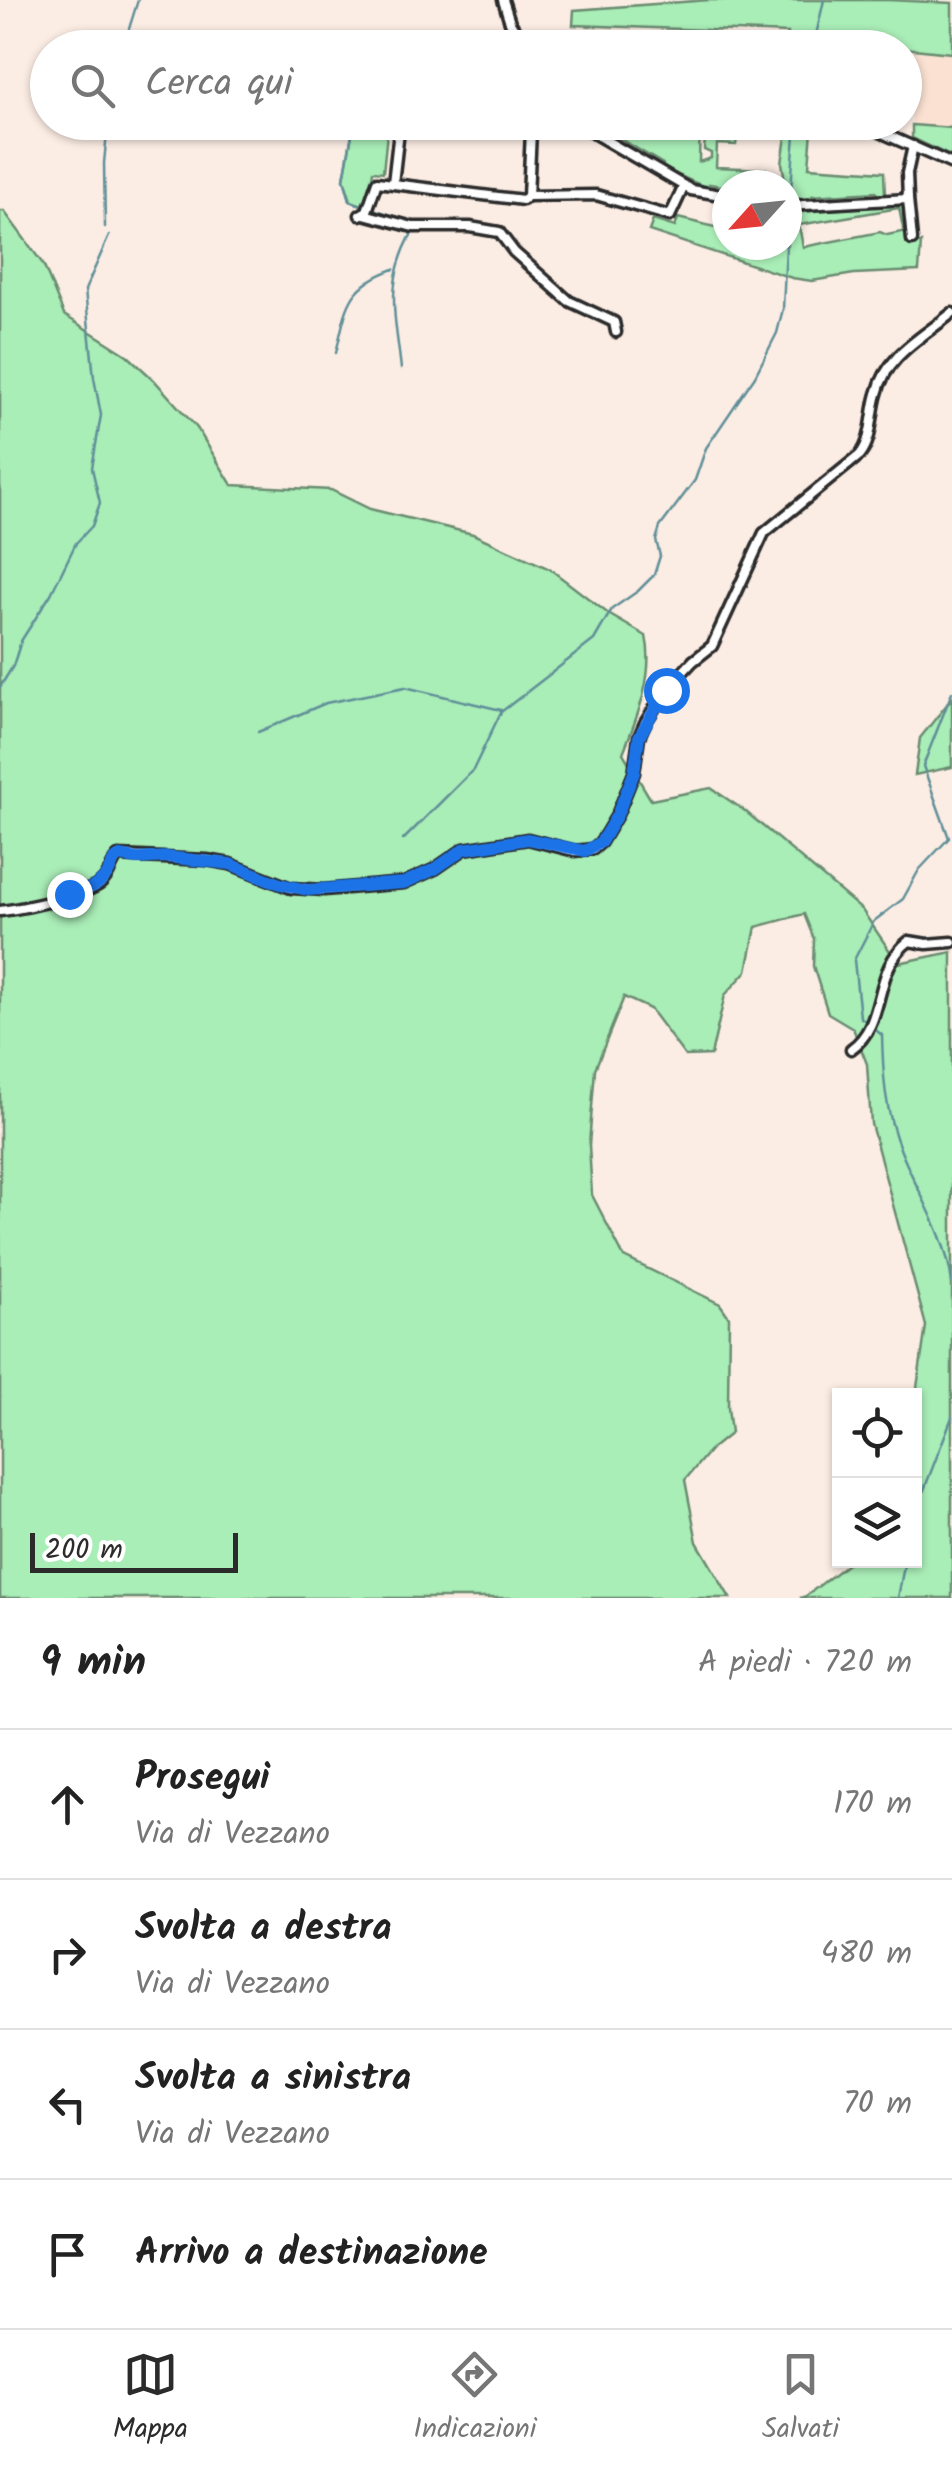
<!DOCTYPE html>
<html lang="it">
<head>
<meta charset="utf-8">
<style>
	:root { --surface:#fff; --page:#f6f6f6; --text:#222; --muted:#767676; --line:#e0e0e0; --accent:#2b2b2b }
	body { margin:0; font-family:Kalam,sans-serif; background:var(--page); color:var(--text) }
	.controls { position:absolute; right:30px; bottom:30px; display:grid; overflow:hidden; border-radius:0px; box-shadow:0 2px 8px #0004 }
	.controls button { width:90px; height:90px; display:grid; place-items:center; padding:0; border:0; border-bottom:2px solid var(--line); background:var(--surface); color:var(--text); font:50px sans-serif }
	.compass { position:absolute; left:712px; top:170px; width:90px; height:90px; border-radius:50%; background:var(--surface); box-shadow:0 2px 8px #0004; rotate:243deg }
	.scale { position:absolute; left:30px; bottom:25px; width:208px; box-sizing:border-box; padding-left:10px; border:5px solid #2b2b2b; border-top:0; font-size:28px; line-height:35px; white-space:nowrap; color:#2b2b2b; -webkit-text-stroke:8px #fff; paint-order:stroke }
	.stop { position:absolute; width:30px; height:30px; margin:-22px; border:8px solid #1a73e8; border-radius:50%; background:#fff }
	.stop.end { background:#1a73e8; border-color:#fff; box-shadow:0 2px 10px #0008 }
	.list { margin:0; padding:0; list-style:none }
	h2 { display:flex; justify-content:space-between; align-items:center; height:130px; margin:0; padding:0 40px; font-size:42px }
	h2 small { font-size:32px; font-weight:400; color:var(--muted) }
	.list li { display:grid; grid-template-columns:65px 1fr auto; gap:30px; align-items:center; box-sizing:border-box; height:150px; padding:0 40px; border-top:2px solid var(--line) }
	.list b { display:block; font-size:38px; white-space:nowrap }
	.list p { margin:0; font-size:32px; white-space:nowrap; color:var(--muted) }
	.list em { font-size:32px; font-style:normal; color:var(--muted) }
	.icon { flex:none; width:55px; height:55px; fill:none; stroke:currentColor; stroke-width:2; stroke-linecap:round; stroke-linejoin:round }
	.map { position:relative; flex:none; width:952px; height:1598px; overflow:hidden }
	.search { position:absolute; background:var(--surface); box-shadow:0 2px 8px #0004; left:30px; right:30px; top:30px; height:110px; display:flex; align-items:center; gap:25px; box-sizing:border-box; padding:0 35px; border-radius:55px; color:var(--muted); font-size:38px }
	.sheet { height:730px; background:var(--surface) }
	nav { display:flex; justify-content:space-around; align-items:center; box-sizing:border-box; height:140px; border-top:2px solid var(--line); background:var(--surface); font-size:28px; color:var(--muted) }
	nav a { display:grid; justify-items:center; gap:5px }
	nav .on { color:var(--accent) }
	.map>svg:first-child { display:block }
	.built { fill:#fae1d1 }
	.green { fill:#a9edb7; stroke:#6a8c71; stroke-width:2.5 }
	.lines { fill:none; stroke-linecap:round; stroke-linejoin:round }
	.stream { stroke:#608f98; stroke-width:2.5 }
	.minor-casing { stroke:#2b2b2b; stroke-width:15 }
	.minor { stroke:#fff; stroke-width:8 }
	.route { stroke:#1a73e8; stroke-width:12 }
</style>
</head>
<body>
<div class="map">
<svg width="952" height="1598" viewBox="0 0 952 1598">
	<rect width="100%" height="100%" fill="#fcede4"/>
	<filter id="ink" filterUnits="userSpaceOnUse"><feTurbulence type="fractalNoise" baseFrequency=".01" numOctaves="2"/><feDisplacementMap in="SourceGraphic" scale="20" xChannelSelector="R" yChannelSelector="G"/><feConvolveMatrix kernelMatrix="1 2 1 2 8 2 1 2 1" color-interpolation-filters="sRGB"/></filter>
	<g filter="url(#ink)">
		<polygon class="built" points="913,50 952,53 952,128 912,125"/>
		<g class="green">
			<polygon points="889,0 952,3 952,53 904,48 803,47 803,44 788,44 788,33 573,25 574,10 709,0"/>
			<polygon points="354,123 388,123 383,172 373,171 369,196 362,205 351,201 344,179"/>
			<polygon points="639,123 700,125 699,162 711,158 711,153 704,150 705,138 737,138 736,145 717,144 716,167 766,169 765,177 775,178 776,185 727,187 709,184 707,188 662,168 663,164 597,125 598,123"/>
			<polygon points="912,125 952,128 952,157 912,138"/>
			<polygon points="787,130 812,130 809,167 884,172 885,195 877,195 876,192 812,196 812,202 789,203 782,163"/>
			<polygon points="905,204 908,227 903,228 899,208 799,225 803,247 880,232 887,235 907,231 910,244 921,243 919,271 854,274 812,281 792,278 649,231 653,220 675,227 678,218 727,230 727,245 787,245 787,213"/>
			<path d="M0 211H4L43 264 64 315 127 355 154 380 197 428 232 485 331 490 370 509 473 534 550 569 610 615 646 636C655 676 637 717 623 753L651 800 711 788 745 811 862 910 898 963 952 952V1598H800L806 1596 851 1561 914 1560V1408L926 1326 871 1124 867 1064 853 1028 828 1013 813 966 814 939 804 914 756 927 747 971 725 995 711 1055 685 1056 650 1009 624 997 595 1069 589 1145 592 1195 624 1257 720 1304 729 1317 728 1407 731 1433 710 1450 685 1480 697 1542 730 1598H0Z"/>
			<polygon points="952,698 952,767 915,775 920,738"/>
		</g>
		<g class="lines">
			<g class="stream">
				<polyline points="123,48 138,0"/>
				<polyline points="813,48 824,0"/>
				<polyline points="354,122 344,179 350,201 414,223"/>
				<polyline points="105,227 104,163 108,122"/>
				<path d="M787 240C792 203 791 166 796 128"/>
				<path d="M336 353C347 308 346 286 394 269"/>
				<path d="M401 369C395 314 384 281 414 230"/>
				<polyline points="0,687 13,666 21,641 51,594 76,543 92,526 100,503 92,468 101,415 94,378 85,290 109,236"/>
				<polyline points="258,732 326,703 405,687 501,710"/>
				<polyline points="403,840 473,770 501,712 594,640 612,609 638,591 654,575 660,556 656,540 660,527 695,480 706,448 755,376 777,333 783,309 786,245"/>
				<polyline points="867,1022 860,1017 854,960 874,921 903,899 919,870 949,838 923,766 952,692"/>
				<path d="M873 1028 882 1035C883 1075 885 1112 901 1151 919 1196 946 1233 952 1283"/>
				<polyline points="914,1516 952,1417"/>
				<polyline points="898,1598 905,1560"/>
			</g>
			<g class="minor-casing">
				<g id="minor">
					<polyline points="503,0 510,22 526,48"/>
					<polyline points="575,48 575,40 580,37 788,48"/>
					<polyline points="570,122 576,123 691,190 727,196"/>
					<polyline points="761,122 871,128 952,164"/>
					<polyline points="393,183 400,122"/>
					<polyline points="528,196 531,131 555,122"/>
					<polyline points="908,199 912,240"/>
					<polyline points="787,206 908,199 907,173 913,146"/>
					<polyline points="364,214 413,227 470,227 499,232 514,252 569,301 614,322 616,332"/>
					<polyline points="360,215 367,211 377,182 523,200 528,196 596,195 670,216 684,186"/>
					<path d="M0 911C20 909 87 895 101 883 110 875 111 864 118 856L207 860 230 864 291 888 324 890 404 883 435 869 464 849 483 846 528 839 575 851 593 849 601 842 617 815 634 773 639 737 645 723 666 690 693 661 712 646 764 533 860 455C873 439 871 413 877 394 887 354 922 338 952 313"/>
					<path d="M851 1049C888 1023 871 970 909 941L927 944 952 942"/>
				</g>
			</g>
			<use href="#minor" class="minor"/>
		</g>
	</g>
	<g class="lines" filter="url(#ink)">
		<path class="route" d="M69 894C93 889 106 884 114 860L120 856 137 859 167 857 230 864 280 884 308 890 404 883 435 869 464 849 528 839 585 851 601 842 617 815 634 773 639 737 666 690"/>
	</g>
</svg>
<div class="controls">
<button><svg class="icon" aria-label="locate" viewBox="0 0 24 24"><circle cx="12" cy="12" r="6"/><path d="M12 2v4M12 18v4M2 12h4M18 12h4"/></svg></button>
<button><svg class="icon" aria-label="layers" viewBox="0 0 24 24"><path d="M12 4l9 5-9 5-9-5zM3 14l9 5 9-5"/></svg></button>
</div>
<svg class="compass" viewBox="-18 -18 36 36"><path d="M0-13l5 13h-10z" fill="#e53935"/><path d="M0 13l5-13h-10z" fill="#767676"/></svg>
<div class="scale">200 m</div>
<div class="stop" style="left:666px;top:690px"></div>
<div class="stop end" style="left:69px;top:894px"></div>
<div class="search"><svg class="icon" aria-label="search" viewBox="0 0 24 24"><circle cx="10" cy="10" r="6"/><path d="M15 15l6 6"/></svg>Cerca qui</div>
</div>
<section class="sheet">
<h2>9 min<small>A piedi · 720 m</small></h2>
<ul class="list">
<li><svg class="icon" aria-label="ahead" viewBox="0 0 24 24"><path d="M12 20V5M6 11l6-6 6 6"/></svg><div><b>Prosegui</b><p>Via di Vezzano</p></div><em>170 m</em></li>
<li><svg class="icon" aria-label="right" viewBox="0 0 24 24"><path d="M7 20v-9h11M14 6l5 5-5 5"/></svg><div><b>Svolta a destra</b><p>Via di Vezzano</p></div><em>480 m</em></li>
<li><svg class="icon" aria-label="left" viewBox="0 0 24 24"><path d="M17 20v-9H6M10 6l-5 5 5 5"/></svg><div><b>Svolta a sinistra</b><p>Via di Vezzano</p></div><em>70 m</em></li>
<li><svg class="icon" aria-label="arrive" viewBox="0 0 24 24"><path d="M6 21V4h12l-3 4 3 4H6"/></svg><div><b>Arrivo a destinazione</b></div></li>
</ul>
</section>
<nav>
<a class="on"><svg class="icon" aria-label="map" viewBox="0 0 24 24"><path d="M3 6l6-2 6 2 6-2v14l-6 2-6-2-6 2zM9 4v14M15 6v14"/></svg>Mappa</a>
<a><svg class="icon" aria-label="directions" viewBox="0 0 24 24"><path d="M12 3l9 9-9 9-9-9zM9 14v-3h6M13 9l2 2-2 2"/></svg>Indicazioni</a>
<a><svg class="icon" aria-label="saved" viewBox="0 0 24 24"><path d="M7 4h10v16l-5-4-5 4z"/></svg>Salvati</a>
</nav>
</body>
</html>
